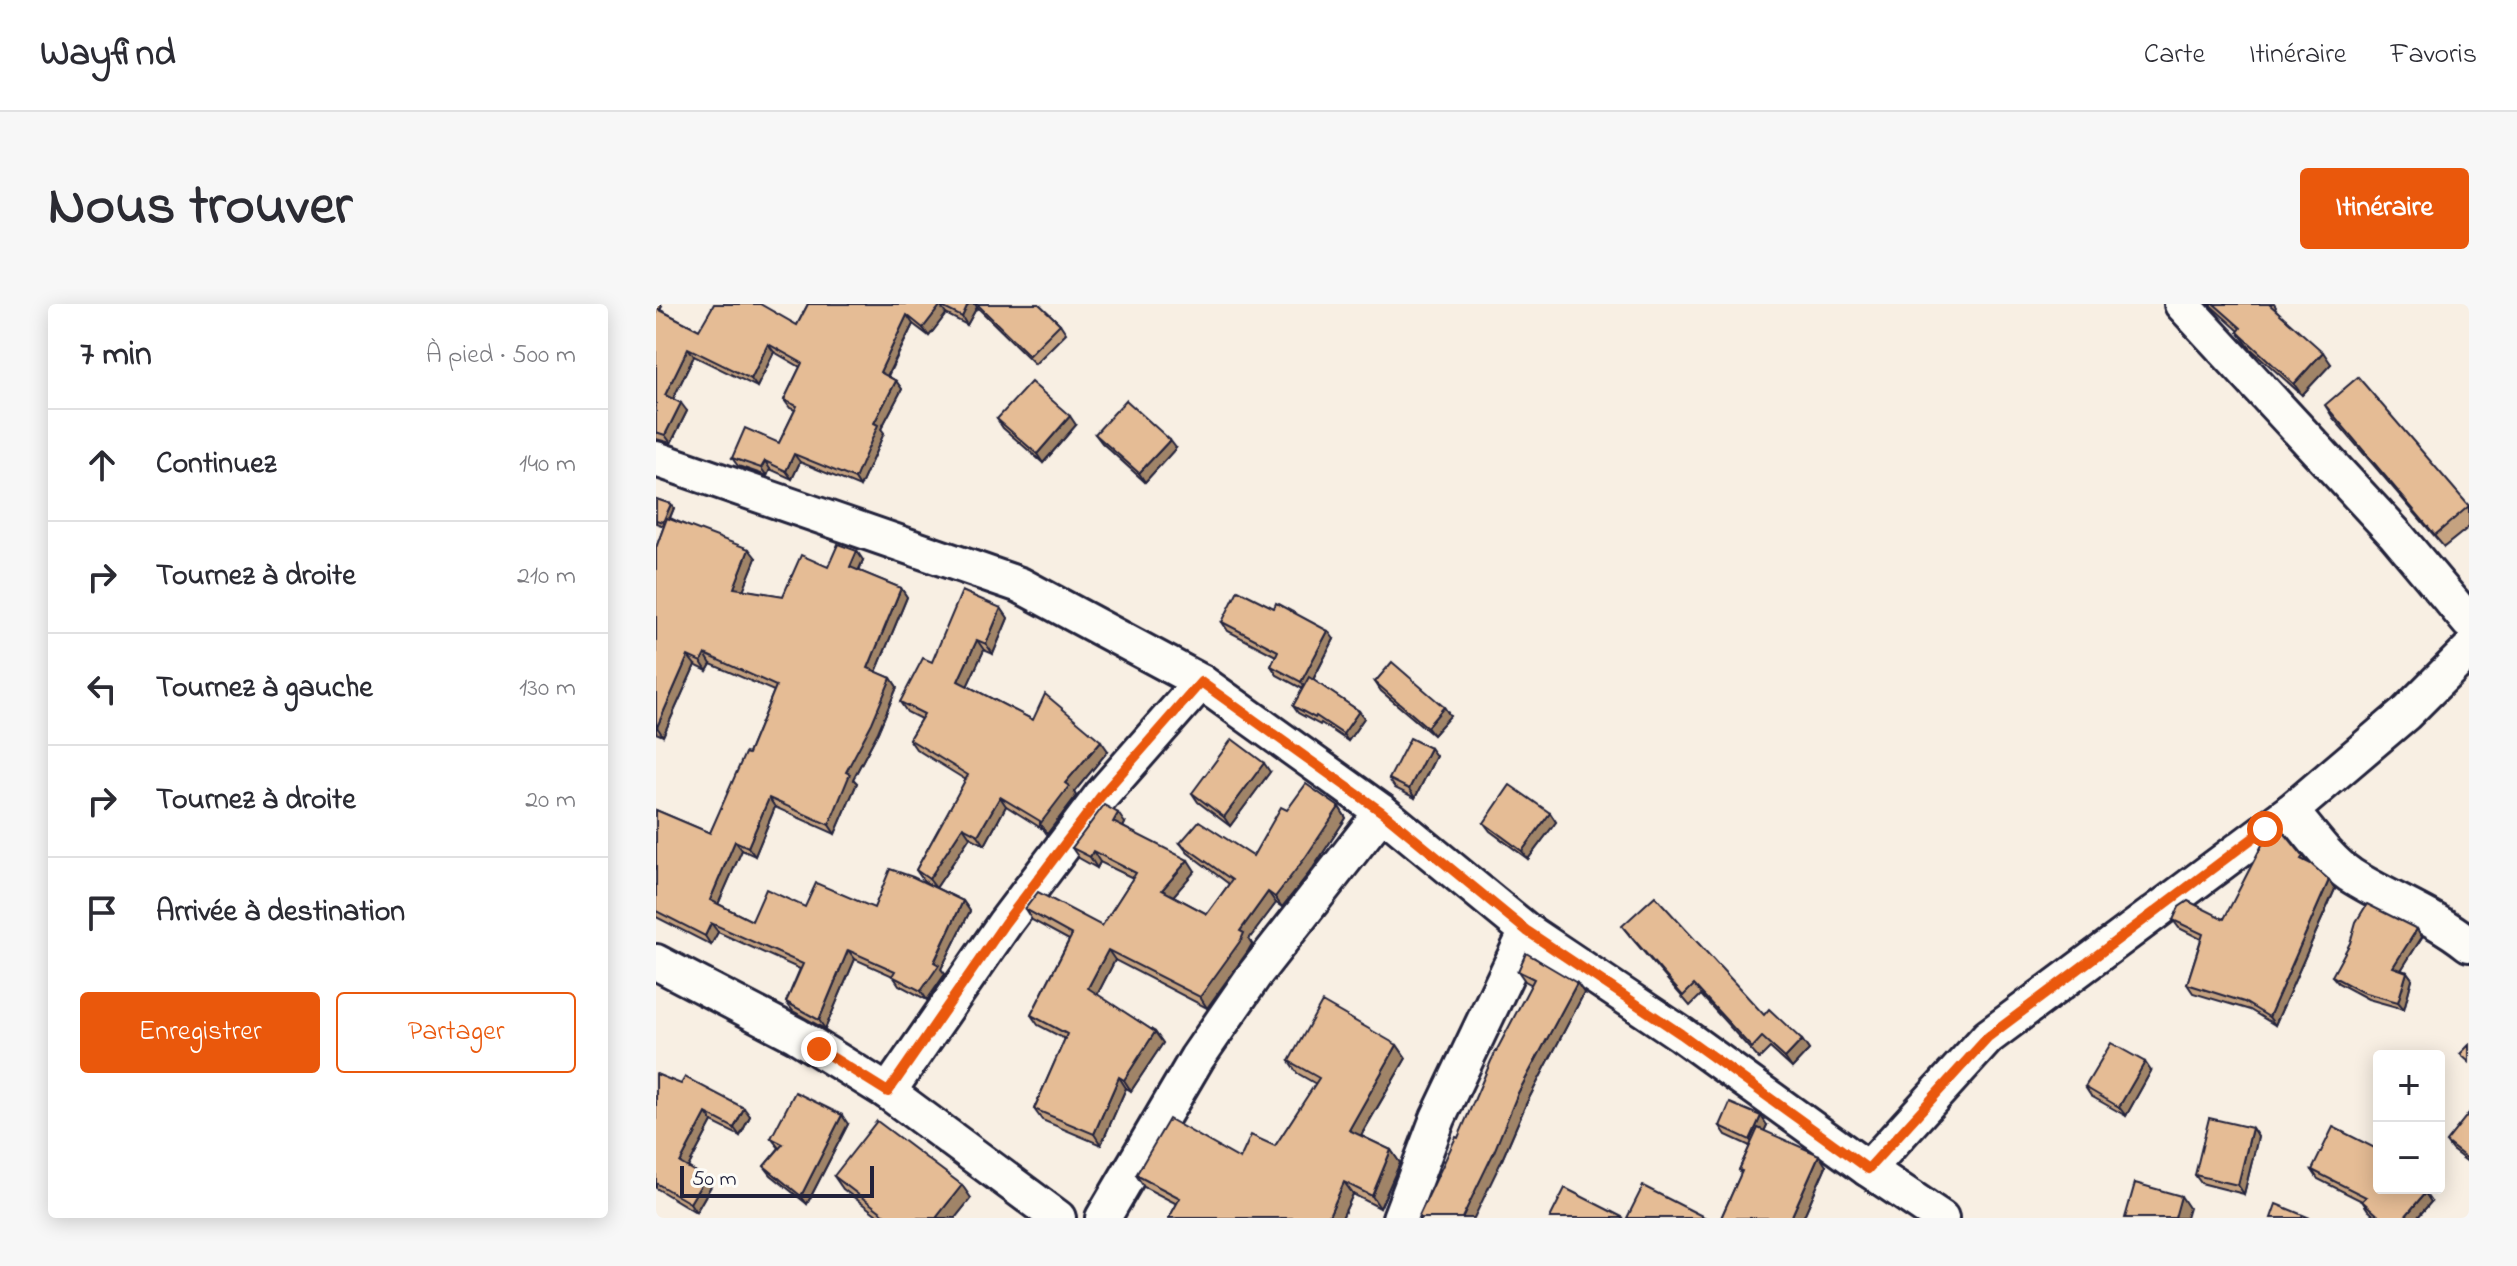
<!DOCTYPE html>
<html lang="fr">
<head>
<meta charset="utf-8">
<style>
	:root { --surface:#fff; --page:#f7f7f7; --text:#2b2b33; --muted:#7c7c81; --line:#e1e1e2; --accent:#ea580c }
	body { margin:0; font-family:"Indie Flower",sans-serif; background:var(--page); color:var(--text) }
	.controls { position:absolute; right:24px; bottom:24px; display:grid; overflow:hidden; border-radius:8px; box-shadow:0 4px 20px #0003 }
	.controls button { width:72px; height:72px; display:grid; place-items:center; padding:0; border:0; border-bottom:2px solid var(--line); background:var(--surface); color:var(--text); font:40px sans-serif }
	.scale { position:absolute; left:24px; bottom:20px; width:194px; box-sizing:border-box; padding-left:8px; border:4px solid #22223b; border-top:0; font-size:22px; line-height:28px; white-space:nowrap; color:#22223b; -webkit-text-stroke:6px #fdfcf7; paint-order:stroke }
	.stop { position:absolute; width:24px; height:24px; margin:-18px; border:6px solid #ea580c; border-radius:50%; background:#fff }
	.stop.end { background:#ea580c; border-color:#fff; box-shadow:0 2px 8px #0008 }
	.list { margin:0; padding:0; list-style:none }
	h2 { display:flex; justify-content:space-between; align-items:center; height:104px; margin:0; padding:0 32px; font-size:34px }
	h2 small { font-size:26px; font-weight:400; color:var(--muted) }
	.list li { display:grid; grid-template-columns:52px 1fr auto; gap:24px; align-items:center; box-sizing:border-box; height:112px; padding:0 32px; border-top:2px solid var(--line) }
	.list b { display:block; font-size:30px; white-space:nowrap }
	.list em { font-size:26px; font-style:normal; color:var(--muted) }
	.actions { display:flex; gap:16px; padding:24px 32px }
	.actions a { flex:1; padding:18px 0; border:2px solid var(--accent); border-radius:8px; text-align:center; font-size:28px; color:var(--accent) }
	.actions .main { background:var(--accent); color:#fff }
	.icon { flex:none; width:44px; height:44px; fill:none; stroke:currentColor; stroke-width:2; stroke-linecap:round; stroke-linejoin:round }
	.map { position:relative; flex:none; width:1813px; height:914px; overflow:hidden; border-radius:8px }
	header { display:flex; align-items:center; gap:48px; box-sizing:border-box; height:112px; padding:0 40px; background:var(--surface); border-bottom:2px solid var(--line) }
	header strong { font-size:38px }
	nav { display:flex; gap:44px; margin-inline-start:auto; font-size:28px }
	.intro { display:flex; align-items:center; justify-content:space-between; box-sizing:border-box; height:192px; padding:0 48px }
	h1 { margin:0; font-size:56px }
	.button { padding:20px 36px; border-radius:8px; background:var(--accent); color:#fff; font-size:28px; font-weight:700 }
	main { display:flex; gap:48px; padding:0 48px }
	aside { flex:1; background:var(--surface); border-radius:8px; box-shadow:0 4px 20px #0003 }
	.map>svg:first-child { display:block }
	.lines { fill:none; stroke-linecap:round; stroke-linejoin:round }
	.minor-casing { stroke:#22223b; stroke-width:40 }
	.minor { stroke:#fdfcf7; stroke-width:34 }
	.wall { fill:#c5a280; stroke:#22223b; stroke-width:2 }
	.shaded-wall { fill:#a08468; stroke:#22223b; stroke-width:2 }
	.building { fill:#e5bc95; stroke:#22223b; stroke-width:2 }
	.route { stroke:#ea580c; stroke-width:10 }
</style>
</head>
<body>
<header>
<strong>Wayfind</strong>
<nav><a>Carte</a><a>Itinéraire</a><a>Favoris</a></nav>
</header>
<div class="intro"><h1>Nous trouver</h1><a class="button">Itinéraire</a></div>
<main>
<aside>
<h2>7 min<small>À pied · 500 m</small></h2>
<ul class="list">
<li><svg class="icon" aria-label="ahead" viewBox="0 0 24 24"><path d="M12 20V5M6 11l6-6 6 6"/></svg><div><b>Continuez</b></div><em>140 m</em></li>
<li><svg class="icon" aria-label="right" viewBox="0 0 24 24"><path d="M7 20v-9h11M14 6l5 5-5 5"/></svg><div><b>Tournez à droite</b></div><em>210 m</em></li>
<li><svg class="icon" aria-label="left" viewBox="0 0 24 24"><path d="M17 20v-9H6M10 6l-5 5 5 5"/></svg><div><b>Tournez à gauche</b></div><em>130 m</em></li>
<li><svg class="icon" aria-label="right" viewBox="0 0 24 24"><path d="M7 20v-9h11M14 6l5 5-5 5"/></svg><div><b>Tournez à droite</b></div><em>20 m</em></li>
<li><svg class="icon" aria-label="arrive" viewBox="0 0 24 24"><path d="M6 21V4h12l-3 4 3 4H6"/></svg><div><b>Arrivée à destination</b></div></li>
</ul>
<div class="actions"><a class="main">Enregistrer</a><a>Partager</a></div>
</aside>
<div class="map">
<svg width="1813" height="914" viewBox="0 0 1813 914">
	<rect width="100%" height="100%" fill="#f8efe3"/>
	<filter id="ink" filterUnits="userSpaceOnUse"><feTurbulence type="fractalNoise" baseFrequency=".0125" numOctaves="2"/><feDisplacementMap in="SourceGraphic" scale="16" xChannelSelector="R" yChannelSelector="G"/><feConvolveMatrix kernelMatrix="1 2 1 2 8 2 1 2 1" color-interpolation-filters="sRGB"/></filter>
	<g filter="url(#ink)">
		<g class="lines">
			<g class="minor-casing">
				<g id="minor">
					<polyline points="1526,0 1740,231 1813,318"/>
					<polyline points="0,155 364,281 545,378 726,508 871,627 1025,730 1212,865 1285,914"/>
					<path d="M1635 507C1653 528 1671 555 1694 571 1733 596 1777 611 1813 640"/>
					<polyline points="0,658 140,731 232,788 402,914"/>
					<polyline points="232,788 349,619 445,492 545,378"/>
					<polyline points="1212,865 1332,733 1635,507 1749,410 1813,346"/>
					<polyline points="447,914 541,754 599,670 726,508"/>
					<polyline points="744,914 782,814 871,627"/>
				</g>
			</g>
			<use href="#minor" class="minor"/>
		</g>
		<g class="wall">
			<polygon points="0,0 4,0 6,2 4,6 43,26 141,21 152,0 383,0 404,20 410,29 379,60 321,3 311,21 290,10 273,32 257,20 232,72 240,77 246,85 225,125 228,129 204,183 144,158 136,175 114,165 111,172 82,162 76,154 123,139 139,106 134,104 128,96 144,63 118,48 101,83 38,52 17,95 31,107 15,139 0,135"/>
			<polygon points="1553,0 1618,0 1620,3 1619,5 1675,60 1646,91 1594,44 1582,28 1583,27"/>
			<polygon points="1669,101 1813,202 1813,223 1788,243 1677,114"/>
			<polygon points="341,115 420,121 387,159 347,124"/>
			<polygon points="439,130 520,144 489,178 446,139"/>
			<polygon points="0,195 15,200 18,204 14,214 100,254 87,286 127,292 172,263 207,256 203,267 245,284 251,293 220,368 235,374 241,383 222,428 197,475 201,479 179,530 119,503 99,552 86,546 62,600 96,617 149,603 218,604 277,583 267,576 260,566 310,476 260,445 253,435 265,415 251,408 244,398 276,358 345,304 352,314 337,350 328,346 311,382 377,416 452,447 418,488 420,492 391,530 388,526 350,502 329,541 314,533 280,584 307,597 314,607 285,665 289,670 271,696 243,681 237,672 199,655 169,725 137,707 130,698 144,665 62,628 55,641 0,613 0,506 54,529 92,450 118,387 55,360 51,367 39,361 7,432 0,429 0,244 8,222 0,219"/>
			<polygon points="566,318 678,335 657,376 703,407 708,414 692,437 665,419 664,421 642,409 637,402 647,385 621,371 615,362 620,352 572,327"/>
			<polygon points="719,378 788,403 794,412 777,431 725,387"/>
			<polygon points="774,444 780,452 759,494 739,484 733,475"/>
			<polygon points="614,468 574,522 542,498 536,489"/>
			<polygon points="683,503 690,514 657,564 626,603 620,599 593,635 596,640 592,647 551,704 459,656 441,691 499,728 507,739 475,787 470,784 445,841 386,816 378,805 409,735 382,721 375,711 413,636 376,616 369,605 446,622 477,574 444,558 441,564 423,554 416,544 469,519 467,523 539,567 517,592 551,610 573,580 532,549 524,539 597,552 631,506"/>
			<polygon points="894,509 900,518 872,555 834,527 828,519"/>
			<polygon points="1647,552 1652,558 1673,576 1679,585 1619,721 1594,706 1537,689 1531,680 1545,635 1523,624 1517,616 1568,615"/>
			<polygon points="966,622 1146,736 1153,746 1136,764 1114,744 1103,755 1045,691 1034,702 974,632"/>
			<polygon points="1761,625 1766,633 1745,666 1751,668 1756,675 1748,705 1712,695 1682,679 1676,672"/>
			<polygon points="862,667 921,679 928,689 870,800 845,858 802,834 876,681 869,677"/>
			<polygon points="741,741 750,754 705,832 735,846 744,859 724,904 697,890 686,914 513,914 521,900 488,883 480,871 584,855 619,842 660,780 641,769 633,757"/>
			<polygon points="1495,767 1470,812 1435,792 1429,783"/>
			<polygon points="0,770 94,812 84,832 56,818 32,863 49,874 55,882 40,908 0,884"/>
			<polygon points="1813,809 1813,859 1796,846 1790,838"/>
			<polygon points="192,820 151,900 115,871 108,862 123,844 115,834"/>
			<polygon points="1111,821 1108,827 1170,862 1147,914 1065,914 1085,870 1083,866 1094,842 1070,831 1064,822"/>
			<polygon points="1596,824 1602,833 1588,890 1545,879 1539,871"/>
			<polygon points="1656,866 1723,884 1775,898 1761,914 1721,914 1712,906 1706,897 1662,875"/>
			<polygon points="178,872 315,894 299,914 225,914 187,885"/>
		</g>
		<g class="shaded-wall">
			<polygon points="0,0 4,0 6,2 2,10 0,7"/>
			<polygon points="312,0 319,0 321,3 311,21 306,13"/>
			<polygon points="284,2 290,10 273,32 267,24"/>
			<polygon points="251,11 257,20 229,76 224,68"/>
			<polygon points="112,40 118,48 101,83 95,75"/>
			<polygon points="32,44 38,52 15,99 9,91"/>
			<polygon points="1667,48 1675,60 1646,91 1638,80"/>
			<polygon points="240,77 246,85 225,125 228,129 204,183 199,175 218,119"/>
			<polygon points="25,99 31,107 15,139 9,131"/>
			<polygon points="414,112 420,121 387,159 381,150"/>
			<polygon points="514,136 520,144 489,178 483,169"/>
			<polygon points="138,150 144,158 136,175 130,167"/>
			<polygon points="109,157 114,165 111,172 105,164"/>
			<polygon points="15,200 18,204 10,223 7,218"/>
			<polygon points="93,245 100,254 84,294 78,284"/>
			<polygon points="201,247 207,256 200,272 194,263"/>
			<polygon points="245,284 251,293 218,373 212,364"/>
			<polygon points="345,304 352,314 337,350 330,340"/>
			<polygon points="672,327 678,335 651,387 645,378"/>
			<polygon points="321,336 328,346 309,387 302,377"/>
			<polygon points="49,350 55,360 51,367 45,358"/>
			<polygon points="32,352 39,361 7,432 1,423"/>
			<polygon points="235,374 241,383 222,428 197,475 201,479 179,530 173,521 190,468"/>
			<polygon points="788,403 794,412 777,431 771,423"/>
			<polygon points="703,407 708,414 692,437 687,430"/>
			<polygon points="445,437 452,447 418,488 420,492 391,530 384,520 409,479"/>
			<polygon points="774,444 780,452 759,494 753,485"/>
			<polygon points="608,459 614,468 574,522 568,513"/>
			<polygon points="344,493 350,502 329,541 322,531"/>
			<polygon points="113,494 119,503 99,552 92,543"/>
			<polygon points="683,503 690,514 657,564 626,603 619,593"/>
			<polygon points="462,509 469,519 465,528 457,518"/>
			<polygon points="894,509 900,518 872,555 866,547"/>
			<polygon points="307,523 314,533 280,584 273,575"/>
			<polygon points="79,537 86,546 60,605 54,596"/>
			<polygon points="437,547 444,558 441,564 434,553"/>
			<polygon points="532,556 539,567 513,597 506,586"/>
			<polygon points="1673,576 1679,585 1619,721 1613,713"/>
			<polygon points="612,588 620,599 593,635 596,640 592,647 551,704 544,693 584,627"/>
			<polygon points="307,597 314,607 285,665 289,670 271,696 265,687"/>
			<polygon points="55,619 62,628 55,641 49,632"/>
			<polygon points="1761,625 1766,633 1742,671 1737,663"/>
			<polygon points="192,646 199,655 169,725 163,716"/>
			<polygon points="452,646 459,656 439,695 432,684"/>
			<polygon points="1751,668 1756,675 1748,705 1742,698"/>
			<polygon points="921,679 928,689 870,800 845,858 818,914 806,914 862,789"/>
			<polygon points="499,728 507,739 475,787 468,776"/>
			<polygon points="1146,736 1153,746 1136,764 1129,754"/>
			<polygon points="741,741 750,754 701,838 693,826"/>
			<polygon points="1489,758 1495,767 1470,812 1463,803"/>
			<polygon points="463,773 470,784 445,841 438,830"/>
			<polygon points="88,804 94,812 84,832 78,824"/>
			<polygon points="50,809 56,818 30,867 24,859"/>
			<polygon points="186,811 192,820 151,900 145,892"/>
			<polygon points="1105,812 1111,821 1100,845 1094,836"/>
			<polygon points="1596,824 1602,833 1588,890 1582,881"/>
			<polygon points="735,846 744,859 724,904 716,892"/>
			<polygon points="1163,851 1170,862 1147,914 1135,914"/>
			<polygon points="49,874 55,882 40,908 34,899"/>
			<polygon points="688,878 697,890 686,914 672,914"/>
			<polygon points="306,881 315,894 299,914 280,914"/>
			<polygon points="1769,889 1775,898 1761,914 1748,914"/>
			<polygon points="1525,892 1533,904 1530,914 1518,914"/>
		</g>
		<g class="building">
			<polygon points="58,0 104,0 141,21 152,0 312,0 306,13 284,2 267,24 251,11 224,68 240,77 218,119 222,121 199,175 138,150 130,167 109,157 105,164 76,154 89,124 123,139 141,102 128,96 146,59 112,40 95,75 32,44 9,91 25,99 9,131 0,128 0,4 43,26"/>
			<polygon points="321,0 383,0 404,20 373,51"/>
			<polygon points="1558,0 1613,0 1667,48 1638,80 1586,32 1582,28 1585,24"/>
			<polygon points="1702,73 1813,202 1779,231 1669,101"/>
			<polygon points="375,78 414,112 381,150 341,115"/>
			<polygon points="470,96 514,136 483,169 439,130"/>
			<polygon points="0,195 15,200 7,218 0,216"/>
			<polygon points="11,214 93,245 78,284 127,292 145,251 172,263 182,240 201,247 194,263 245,284 212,364 235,374 216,419 190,468 194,470 173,521 113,494 92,543 79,537 54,596 96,617 110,585 149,603 160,579 218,604 234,565 257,573 307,597 278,658 283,661 265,687 236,672 239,667 192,646 163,716 130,698 147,660 55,619 49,632 0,607 0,506 54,529 89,449 92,450 120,382 49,350 45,358 32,352 1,423 0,422 0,244"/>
			<polygon points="582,286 618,304 620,299 672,327 645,378 615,362 622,347 566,318"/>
			<polygon points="306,287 345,304 330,340 321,336 302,377 377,416 389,390 445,437 409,479 413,482 384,520 384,517 344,493 322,531 307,523 273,575 260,566 312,471 253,435 268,410 244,398 267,354 276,358"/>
			<polygon points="736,358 788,403 771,423 719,378"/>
			<polygon points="653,373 703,407 687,430 660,412 659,414 637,402"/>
			<polygon points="754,434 774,444 753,485 733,475"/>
			<polygon points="576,435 608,459 568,513 536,489"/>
			<polygon points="650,480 683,503 649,554 619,593 612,588 584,627 588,629 585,636 544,693 452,646 432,684 499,728 468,776 463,773 438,830 378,805 411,730 375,711 416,631 369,605 382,588 446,622 480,569 437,547 434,553 416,544 448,501 462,509 457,518 532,556 506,586 551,610 576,576 524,539 543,517 597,552 625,503 631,506"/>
			<polygon points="854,481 894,509 866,547 828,519"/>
			<polygon points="1626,526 1647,552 1645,555 1655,560 1673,576 1613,713 1588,698 1531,680 1547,630 1517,616 1523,603 1532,597 1568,615 1606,541"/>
			<polygon points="999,592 1108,711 1113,705 1146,736 1129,754 1106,733 1096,744 1038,681 1027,692 966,622"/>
			<polygon points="1711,600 1761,625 1737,663 1751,668 1742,698 1706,688 1676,672 1694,639 1700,618"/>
			<polygon points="870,649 921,679 862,789 838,848 806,914 762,914 800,833 802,834 835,757 878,675 862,667"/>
			<polygon points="666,698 741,741 693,826 735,846 716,892 688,878 672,914 513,914 524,894 480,871 513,815 584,855 595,831 619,842 663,774 633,757"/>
			<polygon points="1455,739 1489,758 1463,803 1429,783"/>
			<polygon points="1813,741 1813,758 1804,750"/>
			<polygon points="0,770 25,780 29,773 88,804 78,824 50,809 24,859 49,874 34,899 0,879"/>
			<polygon points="139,788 186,811 145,892 108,862 127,840 115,834"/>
			<polygon points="1074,799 1105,812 1094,836 1064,822"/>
			<polygon points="1813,809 1813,856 1790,838"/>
			<polygon points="1553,814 1596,824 1582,881 1539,871"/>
			<polygon points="221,817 306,881 280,914 233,914 178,872"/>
			<polygon points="1677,823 1723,846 1723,884 1763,884 1769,889 1748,914 1725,914 1706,897 1710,893 1656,866"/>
			<polygon points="1102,824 1163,851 1135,914 1065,914 1086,867 1083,866"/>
			<polygon points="1479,879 1525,892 1519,914 1469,914"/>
			<polygon points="987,882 1050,914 971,914"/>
			<polygon points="909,884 968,914 894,914"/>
			<polygon points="1620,900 1654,914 1615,914"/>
		</g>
	</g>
	<g class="lines" filter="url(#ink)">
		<polyline class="route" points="163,745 232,788 349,619 445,492 545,378 726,508 871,627 1025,730 1212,865 1332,733 1609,525"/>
	</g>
</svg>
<div class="controls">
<button>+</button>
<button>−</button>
</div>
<div class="scale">50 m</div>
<div class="stop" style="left:1609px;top:525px"></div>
<div class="stop end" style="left:163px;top:745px"></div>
</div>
</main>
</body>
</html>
